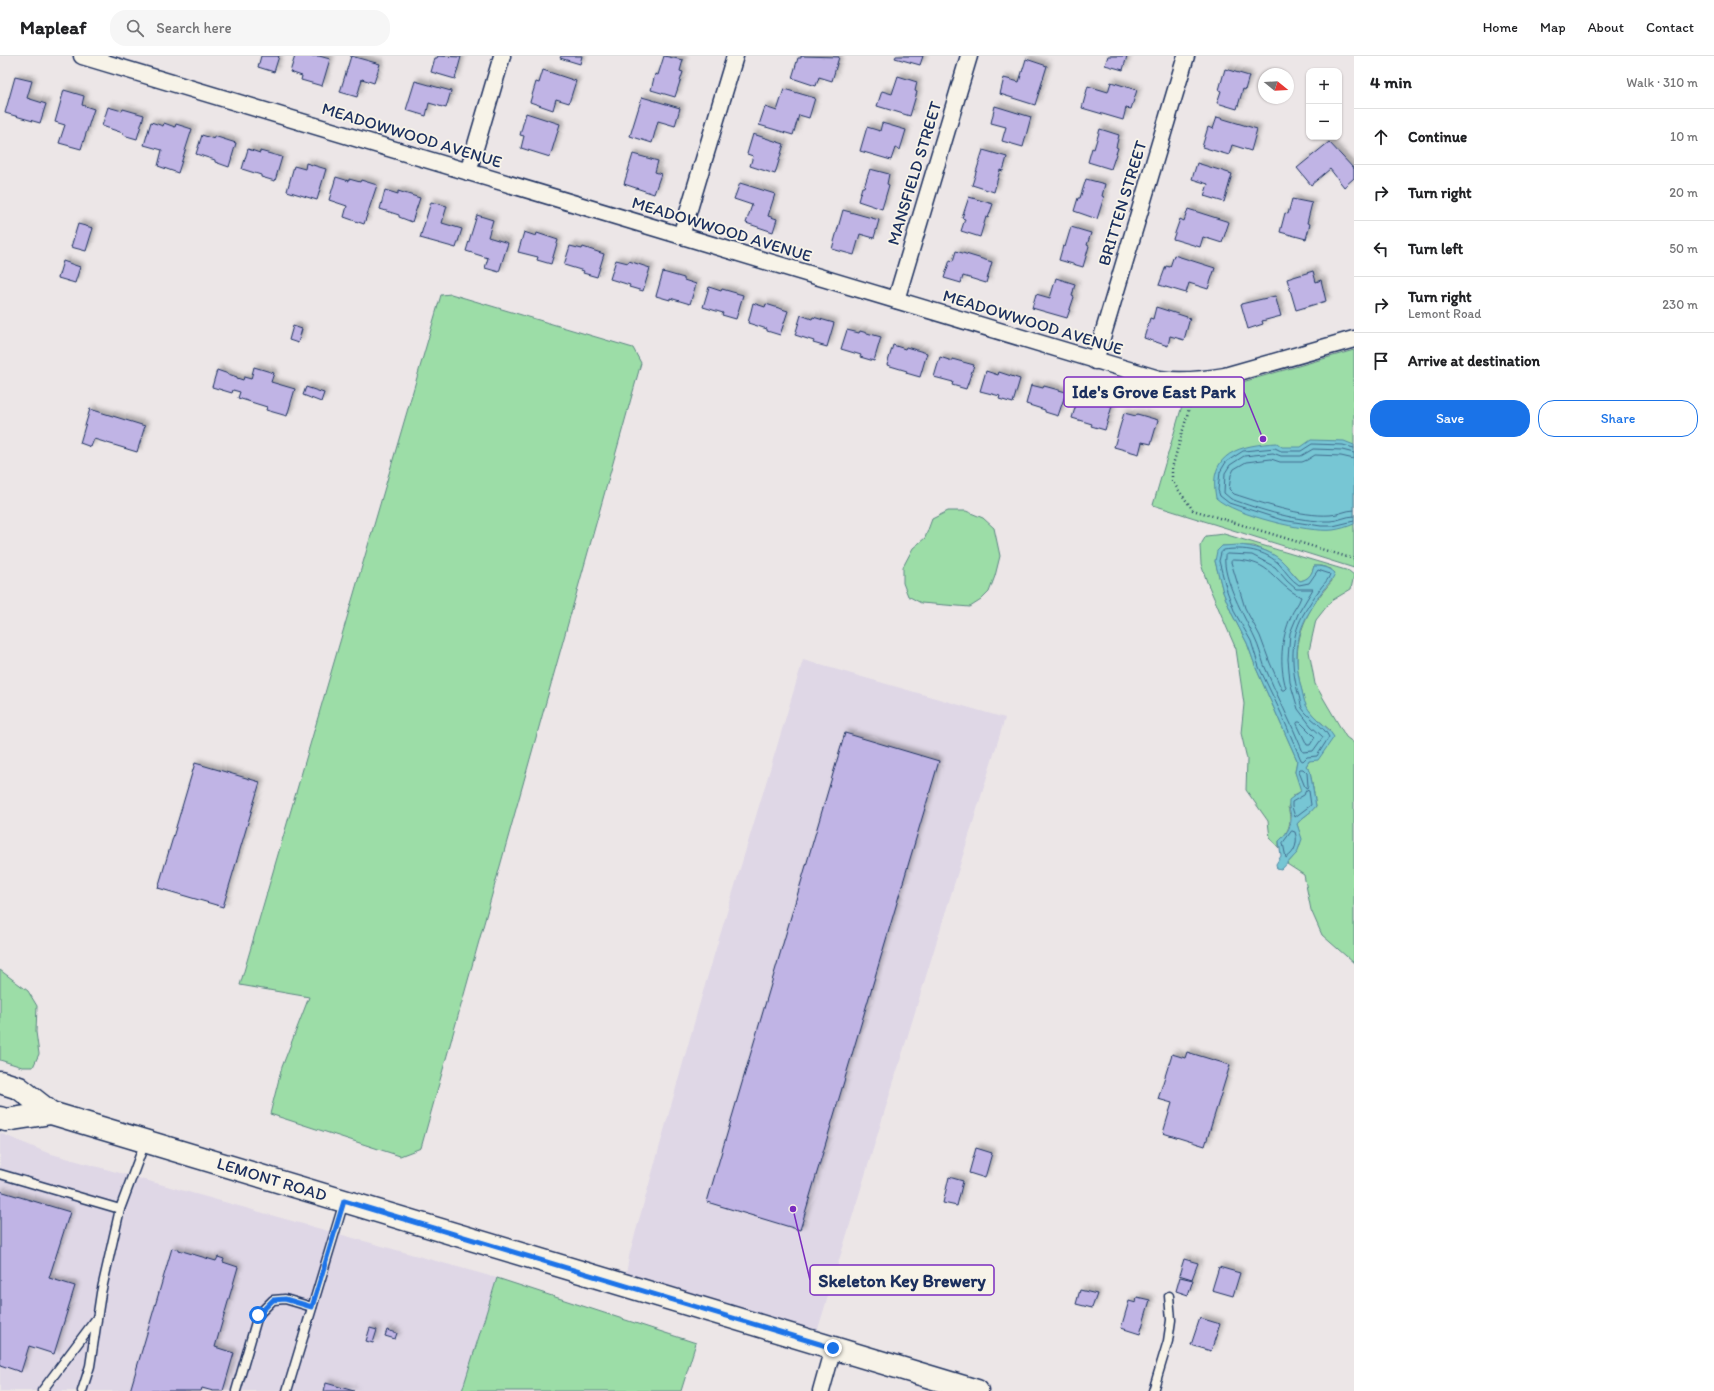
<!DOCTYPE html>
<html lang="en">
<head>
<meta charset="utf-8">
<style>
	:root { --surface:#fff; --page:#f6f6f6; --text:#202124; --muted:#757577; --line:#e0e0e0; --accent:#1a73e8 }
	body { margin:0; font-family:Itim,sans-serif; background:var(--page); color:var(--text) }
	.controls { position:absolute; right:12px; top:12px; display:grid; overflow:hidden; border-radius:8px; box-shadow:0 1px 3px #0004 }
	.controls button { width:36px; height:36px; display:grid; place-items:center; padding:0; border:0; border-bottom:1px solid var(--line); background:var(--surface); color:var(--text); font:20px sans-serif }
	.compass { position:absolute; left:1258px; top:12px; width:36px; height:36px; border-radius:50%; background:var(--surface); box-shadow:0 1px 3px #0004; rotate:108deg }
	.stop { position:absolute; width:12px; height:12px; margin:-9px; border:3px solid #1a73e8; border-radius:50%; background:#fff }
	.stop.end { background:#1a73e8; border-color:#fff; box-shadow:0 1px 4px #0008 }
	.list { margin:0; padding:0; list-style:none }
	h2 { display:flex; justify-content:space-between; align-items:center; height:52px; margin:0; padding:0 16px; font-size:17px }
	h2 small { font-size:13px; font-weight:400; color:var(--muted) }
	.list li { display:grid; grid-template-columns:26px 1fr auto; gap:12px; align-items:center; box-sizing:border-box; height:56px; padding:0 16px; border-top:1px solid var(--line) }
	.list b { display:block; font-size:15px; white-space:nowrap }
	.list p { margin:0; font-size:13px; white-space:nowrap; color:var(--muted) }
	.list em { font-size:13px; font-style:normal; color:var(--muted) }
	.actions { display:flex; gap:8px; padding:12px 16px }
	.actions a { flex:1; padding:9px 0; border:1px solid var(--accent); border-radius:16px; text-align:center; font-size:14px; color:var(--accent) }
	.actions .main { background:var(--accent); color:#fff }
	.icon { flex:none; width:22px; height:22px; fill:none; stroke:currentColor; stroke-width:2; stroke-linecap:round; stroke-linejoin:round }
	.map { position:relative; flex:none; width:1354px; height:1335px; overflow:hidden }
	header { display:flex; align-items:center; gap:24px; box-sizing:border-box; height:56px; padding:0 20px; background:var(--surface); border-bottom:1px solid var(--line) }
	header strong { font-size:19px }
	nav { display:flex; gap:22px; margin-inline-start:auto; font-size:14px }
	.search { width:280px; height:36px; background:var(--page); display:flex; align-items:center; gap:10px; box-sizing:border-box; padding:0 14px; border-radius:16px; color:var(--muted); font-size:15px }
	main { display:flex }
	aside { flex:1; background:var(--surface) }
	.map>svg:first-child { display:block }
	.built { fill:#dfd7e6 }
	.green { fill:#9cdda7; stroke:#5c8682 }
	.water { fill:#77c6d4; stroke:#528aa5 }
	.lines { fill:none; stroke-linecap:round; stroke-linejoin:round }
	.shore { stroke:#406b8d; stroke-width:1 }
	.building { fill:#c0b4e5; stroke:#1b2f5e; filter:url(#shadow) }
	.service-casing { stroke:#1b2f5e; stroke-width:11 }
	.minor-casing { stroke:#1b2f5e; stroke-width:19 }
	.secondary-casing { stroke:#1b2f5e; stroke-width:25 }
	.path { stroke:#1b2f5e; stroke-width:2.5; stroke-dasharray:1 3; stroke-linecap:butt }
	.service { stroke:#f7f3e8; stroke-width:8 }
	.minor { stroke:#f7f3e8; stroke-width:16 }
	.secondary { stroke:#f7f3e8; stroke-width:22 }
	.route { stroke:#1a73e8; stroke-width:5 }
	.labels { text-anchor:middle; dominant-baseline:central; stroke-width:3.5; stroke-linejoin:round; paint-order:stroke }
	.street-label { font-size:17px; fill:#1b2f5e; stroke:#f7f3e8 }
	.leader { fill:none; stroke:#7b2cbf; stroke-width:1.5 }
	.callout-dot { fill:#7b2cbf; stroke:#f7f3e8; stroke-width:1.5 }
	.callout { fill:#f7f3e8; stroke:#7b2cbf; stroke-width:1.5 }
	.callout-label { font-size:18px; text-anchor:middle; font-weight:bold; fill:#1b2f5e }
</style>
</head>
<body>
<header>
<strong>Mapleaf</strong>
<div class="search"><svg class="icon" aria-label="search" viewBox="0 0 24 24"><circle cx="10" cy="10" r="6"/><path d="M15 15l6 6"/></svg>Search here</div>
<nav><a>Home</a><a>Map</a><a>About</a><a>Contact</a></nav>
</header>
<main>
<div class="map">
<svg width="1354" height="1335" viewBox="0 0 1354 1335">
	<defs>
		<filter id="shadow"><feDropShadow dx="3.5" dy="-3.5" stdDeviation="2" flood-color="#0004"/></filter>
	</defs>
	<rect width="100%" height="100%" fill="#ece6e7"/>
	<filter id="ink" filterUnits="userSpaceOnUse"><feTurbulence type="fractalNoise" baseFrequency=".025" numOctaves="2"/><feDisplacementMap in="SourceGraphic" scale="8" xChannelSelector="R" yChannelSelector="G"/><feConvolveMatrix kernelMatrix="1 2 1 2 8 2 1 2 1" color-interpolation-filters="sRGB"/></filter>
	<g filter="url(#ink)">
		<g class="built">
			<polygon points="803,604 1005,662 814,1286 624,1229 630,1196 702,939"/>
			<polygon points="0,1077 48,1097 497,1222 462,1335 0,1335"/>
		</g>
		<g class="green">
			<polygon points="451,238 633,292 641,307 421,1092 400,1100 270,1058 282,1011 309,941 240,929 441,239"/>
			<polygon points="1354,294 1354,512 1153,449 1186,336 1207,335 1225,331"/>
			<polygon points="948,455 966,455 983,462 994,472 1000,500 995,520 989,536 981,544 970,551 921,547 908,540 903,527 903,511 913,492 925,482 932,463"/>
			<path d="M1224 478 1349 515 1354 519 1351 533 1331 545 1316 564 1309 595 1315 628 1346 681 1354 687V907L1322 879 1311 854 1304 819 1287 808C1301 792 1303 788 1297 768 1303 760 1310 758 1316 750L1310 715 1306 710 1330 674C1322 667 1311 659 1306 650 1303 645 1303 637 1301 632 1290 589 1303 557 1332 525L1331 513 1321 510H1314C1312 518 1309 523 1300 525L1281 504 1268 496 1254 490H1222L1215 505 1223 536 1232 558 1247 587 1256 612 1297 704 1295 716 1302 735 1294 739 1288 751C1292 765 1290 775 1279 785V792L1270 782 1268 765 1246 734 1247 703 1241 677 1244 648 1236 593 1207 526 1201 508 1200 490 1206 480Z"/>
			<polygon points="0,914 28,935 37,950 36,976 39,998 33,1011 22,1011 0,1004"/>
			<polygon points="497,1222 696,1287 681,1335 462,1335"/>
		</g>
		<g class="water">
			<path d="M1311 384 1344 385 1354 389V468C1347 471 1340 473 1333 474 1308 477 1234 459 1216 442 1207 396 1241 389 1277 387L1282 391H1301Z"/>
			<path d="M1238 489C1253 490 1269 494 1281 504 1288 510 1293 519 1300 525 1309 523 1312 518 1314 510 1322 510 1329 511 1335 517 1332 525 1328 528 1323 534 1317 542 1312 552 1307 560 1294 583 1295 610 1302 635 1303 639 1304 645 1306 649 1312 662 1327 669 1334 681L1318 704 1309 705 1306 710 1310 715 1316 750C1310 758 1303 760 1297 768L1302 783 1297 797 1281 814 1277 813 1276 808 1281 800 1279 785C1285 780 1291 772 1291 763 1291 756 1288 752 1289 744L1301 735 1295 716 1297 704 1256 612 1247 587 1232 558 1223 536 1215 505 1217 495 1222 490Z"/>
		</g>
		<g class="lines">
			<g class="shore">
				<polyline points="1354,392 1343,389 1312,388 1301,395 1281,395 1275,392 1243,395 1226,406 1220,416 1218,434 1220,440 1229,447 1282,464 1321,470 1333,470 1354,465"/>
				<path d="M1354 397 1342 394 1313 393 1301 400H1281L1273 397 1244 400 1230 409 1225 417 1224 437 1231 443C1261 454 1298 466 1330 465 1338 465 1346 460 1354 460"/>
				<path d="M1354 403 1341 400 1315 399 1307 404 1302 406H1280L1271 403 1246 406 1234 413 1231 419 1229 433 1234 438C1262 447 1301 461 1330 459 1338 459 1346 454 1354 454"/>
				<path d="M1224 494C1243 491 1266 494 1280 509 1286 516 1291 524 1299 529L1309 527 1318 514 1330 518C1328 525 1324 527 1320 533 1314 541 1308 550 1303 559 1290 582 1291 611 1298 637 1300 641 1300 647 1302 652 1309 663 1323 669 1329 681L1317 700 1307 701 1303 705 1301 704 1281 657 1259 611 1251 585 1235 557 1227 535 1219 505 1221 497Z"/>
				<path d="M1227 498 1252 499 1275 511 1287 525 1296 533H1313L1298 558 1290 577 1288 603 1290 626 1298 653 1311 670 1323 681 1313 695 1303 696C1291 666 1276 638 1264 609 1261 600 1259 591 1255 583 1245 561 1222 523 1225 500Z"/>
				<path d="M1233 504C1273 504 1271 526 1301 541 1299 548 1293 554 1291 560 1281 583 1279 608 1286 632L1284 634H1282L1270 607 1260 580 1245 552 1231 506Z"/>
				<polygon points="1298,666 1300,666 1315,681 1310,689 1307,689 1297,668"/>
				<polygon points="1300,713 1303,713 1307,717 1308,730 1307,732 1305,731 1299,716"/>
				<polygon points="1306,734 1309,735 1311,749 1295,761 1292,751 1292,746 1304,739"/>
				<path d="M1292 775 1295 776C1298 785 1296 796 1286 802L1283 787Z"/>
			</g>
		</g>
		<g class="building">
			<polygon points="261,0 279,0 274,16 258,11"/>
			<polygon points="295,0 319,0 330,3 322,30 301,24 302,20 290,16"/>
			<polygon points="351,0 380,8 374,27 362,23 357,41 340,36"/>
			<polygon points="438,0 461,1 455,23 431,16 435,2 437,2"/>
			<polygon points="561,0 582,0 580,8 560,2"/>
			<polygon points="664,0 683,4 680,15 683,16 675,41 651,34 655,18 658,19"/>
			<polygon points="801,0 839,1 832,25 819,21 816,30 792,22 798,2 801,2"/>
			<polygon points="896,0 923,0 920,9 895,2"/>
			<polygon points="1108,0 1127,0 1123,14 1105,9"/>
			<polygon points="1026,3 1047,10 1035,49 1000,38 1004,22 1019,26"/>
			<polygon points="1225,13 1249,20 1245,34 1243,33 1237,53 1217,47 1221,35 1219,34"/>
			<polygon points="543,14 576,25 569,47 556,43 553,54 530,46 536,26 539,27"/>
			<polygon points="898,20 917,26 915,35 917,36 910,60 877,50 882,35 892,38"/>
			<polygon points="15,21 32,25 27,42 46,48 40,67 5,57"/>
			<polygon points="415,25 451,35 446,52 429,47 426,60 406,54"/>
			<polygon points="1111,26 1137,34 1131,53 1126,52 1123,64 1082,52 1088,30 1108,36"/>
			<polygon points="784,33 815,42 809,62 799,59 793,79 759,69 765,51 777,55"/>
			<polygon points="64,34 84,40 82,49 94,53 81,93 59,87 65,69 55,66"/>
			<polygon points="642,41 680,52 675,70 658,65 652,87 630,80"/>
			<polygon points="995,50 1031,61 1023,91 1002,85 1006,71 991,67"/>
			<polygon points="108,51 122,55 123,53 144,59 137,83 123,79 123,77 102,70"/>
			<polygon points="526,57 560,68 550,101 521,92 524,80 520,79"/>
			<polygon points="1217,61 1257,73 1251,95 1232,89 1229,99 1202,91 1208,71 1213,73"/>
			<polygon points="151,66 163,70 164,67 175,71 176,68 192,73 178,117 158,110 162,94 144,89"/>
			<polygon points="882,67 906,74 900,94 895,92 891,104 860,95 867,71 880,75"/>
			<polygon points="1100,73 1119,79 1116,91 1118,92 1111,113 1088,106 1092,92 1094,93"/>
			<polygon points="753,78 784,88 775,118 750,110 753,100 747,98"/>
			<polygon points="202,79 214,83 214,80 236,87 229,111 215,106 215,104 196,98"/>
			<polygon points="1329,86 1354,113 1354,122 1344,131 1330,113 1311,129 1297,112"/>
			<polygon points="248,93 260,97 260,95 282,101 275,125 261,121 261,119 242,113"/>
			<polygon points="983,94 1007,101 1003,115 1000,114 994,136 972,129"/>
			<polygon points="633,98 658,105 655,116 661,118 654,138 624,128"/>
			<polygon points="306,107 326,113 317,144 287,135 294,110 305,113"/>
			<polygon points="1197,107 1232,118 1224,146 1204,140 1208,128 1192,123"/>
			<polygon points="870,113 889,118 887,128 889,129 882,153 858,145 862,131 864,131"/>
			<polygon points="336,121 349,125 349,123 360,126 361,124 377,129 364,168 344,161 347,150 329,144"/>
			<polygon points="1086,123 1105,128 1102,140 1104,141 1097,163 1074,155 1078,142 1080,142"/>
			<polygon points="740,127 775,138 768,160 777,163 773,176 746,167 752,149 734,143"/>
			<polygon points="385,134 398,138 398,135 420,142 412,166 399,161 399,159 380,153"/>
			<polygon points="969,141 993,148 988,162 986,161 980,181 961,175 965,163 962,162"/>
			<polygon points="1292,143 1312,147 1307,167 1310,168 1306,183 1280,176 1285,157 1288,158"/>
			<polygon points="431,146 447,150 442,167 462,173 456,192 420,182"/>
			<polygon points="1188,153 1229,166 1222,187 1203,181 1200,191 1173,183 1180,163 1184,165"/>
			<polygon points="843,154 879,164 874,182 860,178 854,199 832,193"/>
			<polygon points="477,159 493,164 488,181 508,187 499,216 485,212 488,202 466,195"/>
			<polygon points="78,168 93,172 86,195 71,191"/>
			<polygon points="1071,171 1091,177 1087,189 1089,190 1083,211 1059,204 1063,190 1065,191"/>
			<polygon points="524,176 536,180 537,177 558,184 551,208 537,204 538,201 518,196"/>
			<polygon points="570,190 582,193 583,191 604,198 597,221 583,217 584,215 564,209"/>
			<polygon points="956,195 992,206 986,227 963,220 961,227 944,222 950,204 953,205"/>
			<polygon points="1174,199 1215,212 1208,233 1189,227 1186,237 1159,229 1166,210 1170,211"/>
			<polygon points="616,204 628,207 629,205 650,212 643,235 629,231 630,229 610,223"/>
			<polygon points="63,205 80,211 75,227 58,222"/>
			<polygon points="1313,215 1316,226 1321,224 1326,245 1296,254 1287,223"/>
			<polygon points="663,216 684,222 684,224 696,228 690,248 670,242 670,244 656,240"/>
			<polygon points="1056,222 1075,228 1072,240 1074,241 1067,262 1032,252 1036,238 1050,242"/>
			<polygon points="709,231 721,235 722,233 743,239 736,263 722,259 723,257 703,251"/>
			<polygon points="1275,240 1281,260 1262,265 1263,268 1248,273 1241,248"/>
			<polygon points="753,247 765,251 766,248 788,255 780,279 767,275 767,273 748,267"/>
			<polygon points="1156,251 1190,262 1184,284 1170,280 1168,290 1144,282 1150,262 1153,263"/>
			<polygon points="801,259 812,263 813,261 834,267 827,291 813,287 814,285 795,279"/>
			<polygon points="293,270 302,273 298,287 289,284"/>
			<polygon points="847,274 859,277 860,275 881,281 874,305 860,301 861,299 841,293"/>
			<polygon points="893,289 905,293 906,291 927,297 920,321 906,317 907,315 887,309"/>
			<polygon points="940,301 952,305 952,303 974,309 966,333 952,329 953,326 934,321"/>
			<polygon points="254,311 274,317 271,326 295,333 287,360 266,354 267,351 238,342 240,336 233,334 232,337 212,331 217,314 237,321 237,322 243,324 244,321 251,323"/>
			<polygon points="986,315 998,319 999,316 1020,323 1013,347 999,343 1000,340 980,335"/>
			<polygon points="1031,329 1043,332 1044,330 1066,336 1058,360 1045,356 1045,354 1026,348"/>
			<polygon points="306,331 324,337 321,346 303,339"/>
			<polygon points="1078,342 1090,346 1090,344 1112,350 1105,374 1091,370 1092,368 1072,362"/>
			<polygon points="90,353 145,370 137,396 94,383 91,391 80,387"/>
			<polygon points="1124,357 1136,360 1137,358 1158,364 1151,388 1142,386 1139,398 1114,391"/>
			<polygon points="845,677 939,705 800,1174 707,1146"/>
			<polygon points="195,707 260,726 223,851 158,832"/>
			<polygon points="1187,996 1230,1009 1205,1090 1163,1077 1172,1047 1158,1043 1172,998 1185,1002"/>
			<polygon points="976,1092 992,1097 985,1122 969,1117"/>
			<polygon points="949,1121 963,1125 957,1150 943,1147"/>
			<polygon points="0,1135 70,1156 49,1222 75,1230 54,1298 29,1290 21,1316 0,1309"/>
			<polygon points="172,1192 216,1205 218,1201 224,1203 223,1206 238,1211 215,1291 234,1297 223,1335 213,1335 202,1332 201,1335 130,1335"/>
			<polygon points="1184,1203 1198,1207 1192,1223 1179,1219"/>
			<polygon points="1219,1211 1240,1217 1233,1240 1212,1234"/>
			<polygon points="1180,1221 1193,1224 1188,1239 1176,1235"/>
			<polygon points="1080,1234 1097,1238 1092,1252 1076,1248"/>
			<polygon points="1137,1241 1150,1244 1140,1278 1121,1272 1129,1245 1136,1247"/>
			<polygon points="1200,1262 1220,1268 1211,1295 1191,1289"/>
			<polygon points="370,1272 377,1274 373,1287 366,1285"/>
			<polygon points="387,1274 397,1277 395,1283 385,1280"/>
			<polygon points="326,1327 354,1335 324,1335"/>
		</g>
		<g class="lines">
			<g class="service-casing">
				<g id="service">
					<polyline points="0,1118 120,1153"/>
					<polyline points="42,1335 96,1263"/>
					<polyline points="82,1335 90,1310 101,1237 120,1153 145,1086"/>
					<polyline points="236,1335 258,1259 273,1244 285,1243 312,1251"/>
					<polyline points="287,1335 344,1146"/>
					<polyline points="1153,1335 1168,1285 1171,1264 1169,1240"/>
				</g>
			</g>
			<g class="minor-casing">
				<g id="minor">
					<path d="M82 0 1159 323C1182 326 1202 324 1225 320L1354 283"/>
					<polyline points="468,116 502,0"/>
					<polyline points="681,180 735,0"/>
					<polyline points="896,244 969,0"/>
					<polyline points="1095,305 1186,0"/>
					<polyline points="821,1335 833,1292"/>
				</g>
			</g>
			<g class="secondary-casing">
				<g id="secondary">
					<polyline points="0,1026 19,1032 51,1057 977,1335"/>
					<polyline points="0,1062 6,1064 51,1057"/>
				</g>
			</g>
			<polyline class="path" points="1193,339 1172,412 1172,425 1193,454 1354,503"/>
			<use href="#service" class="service"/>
			<use href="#minor" class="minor"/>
			<use href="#secondary" class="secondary"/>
		</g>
	</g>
	<g class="lines" filter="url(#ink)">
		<polyline class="route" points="258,1259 273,1244 285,1243 312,1251 344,1145 833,1292"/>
	</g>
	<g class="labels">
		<g class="street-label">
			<text transform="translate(412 79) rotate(17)">MEADOWWOOD AVENUE</text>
			<text transform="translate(914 117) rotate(-73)">MANSFIELD STREET</text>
			<text transform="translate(1122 147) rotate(-73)">BRITTEN STREET</text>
			<text transform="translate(722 173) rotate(17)">MEADOWWOOD AVENUE</text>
			<text transform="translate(1033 266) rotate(17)">MEADOWWOOD AVENUE</text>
			<text transform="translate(272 1123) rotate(17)">LEMONT ROAD</text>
		</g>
	</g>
	<path class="leader" d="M1263 383L1244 336M793 1153L810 1224"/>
	<g class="callout-dot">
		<circle cx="1263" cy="383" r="4"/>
		<circle cx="793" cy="1153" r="4"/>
	</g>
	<g class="callout">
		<rect x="1064" y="321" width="180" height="30" rx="4"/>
		<rect x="810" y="1209" width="184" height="30" rx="4"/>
	</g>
	<g class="callout-label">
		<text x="1154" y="342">Ide's Grove East Park</text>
		<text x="902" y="1231">Skeleton Key Brewery</text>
	</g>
</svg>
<div class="controls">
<button>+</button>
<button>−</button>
</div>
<svg class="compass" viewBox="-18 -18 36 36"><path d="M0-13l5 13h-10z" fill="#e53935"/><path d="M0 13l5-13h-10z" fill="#757577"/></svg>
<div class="stop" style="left:258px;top:1259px"></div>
<div class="stop end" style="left:833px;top:1292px"></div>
</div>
<aside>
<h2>4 min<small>Walk · 310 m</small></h2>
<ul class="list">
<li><svg class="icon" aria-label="ahead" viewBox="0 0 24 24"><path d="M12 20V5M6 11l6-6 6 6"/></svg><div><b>Continue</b></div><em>10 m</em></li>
<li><svg class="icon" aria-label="right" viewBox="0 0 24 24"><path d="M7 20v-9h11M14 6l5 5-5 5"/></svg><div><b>Turn right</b></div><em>20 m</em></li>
<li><svg class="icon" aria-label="left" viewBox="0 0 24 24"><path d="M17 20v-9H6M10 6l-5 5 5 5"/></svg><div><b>Turn left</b></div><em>50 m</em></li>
<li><svg class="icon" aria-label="right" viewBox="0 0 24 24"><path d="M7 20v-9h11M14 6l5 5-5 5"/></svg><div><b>Turn right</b><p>Lemont Road</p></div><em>230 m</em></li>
<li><svg class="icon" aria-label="arrive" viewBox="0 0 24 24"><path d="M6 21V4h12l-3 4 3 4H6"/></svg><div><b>Arrive at destination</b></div></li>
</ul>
<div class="actions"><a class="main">Save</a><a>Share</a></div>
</aside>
</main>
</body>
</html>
